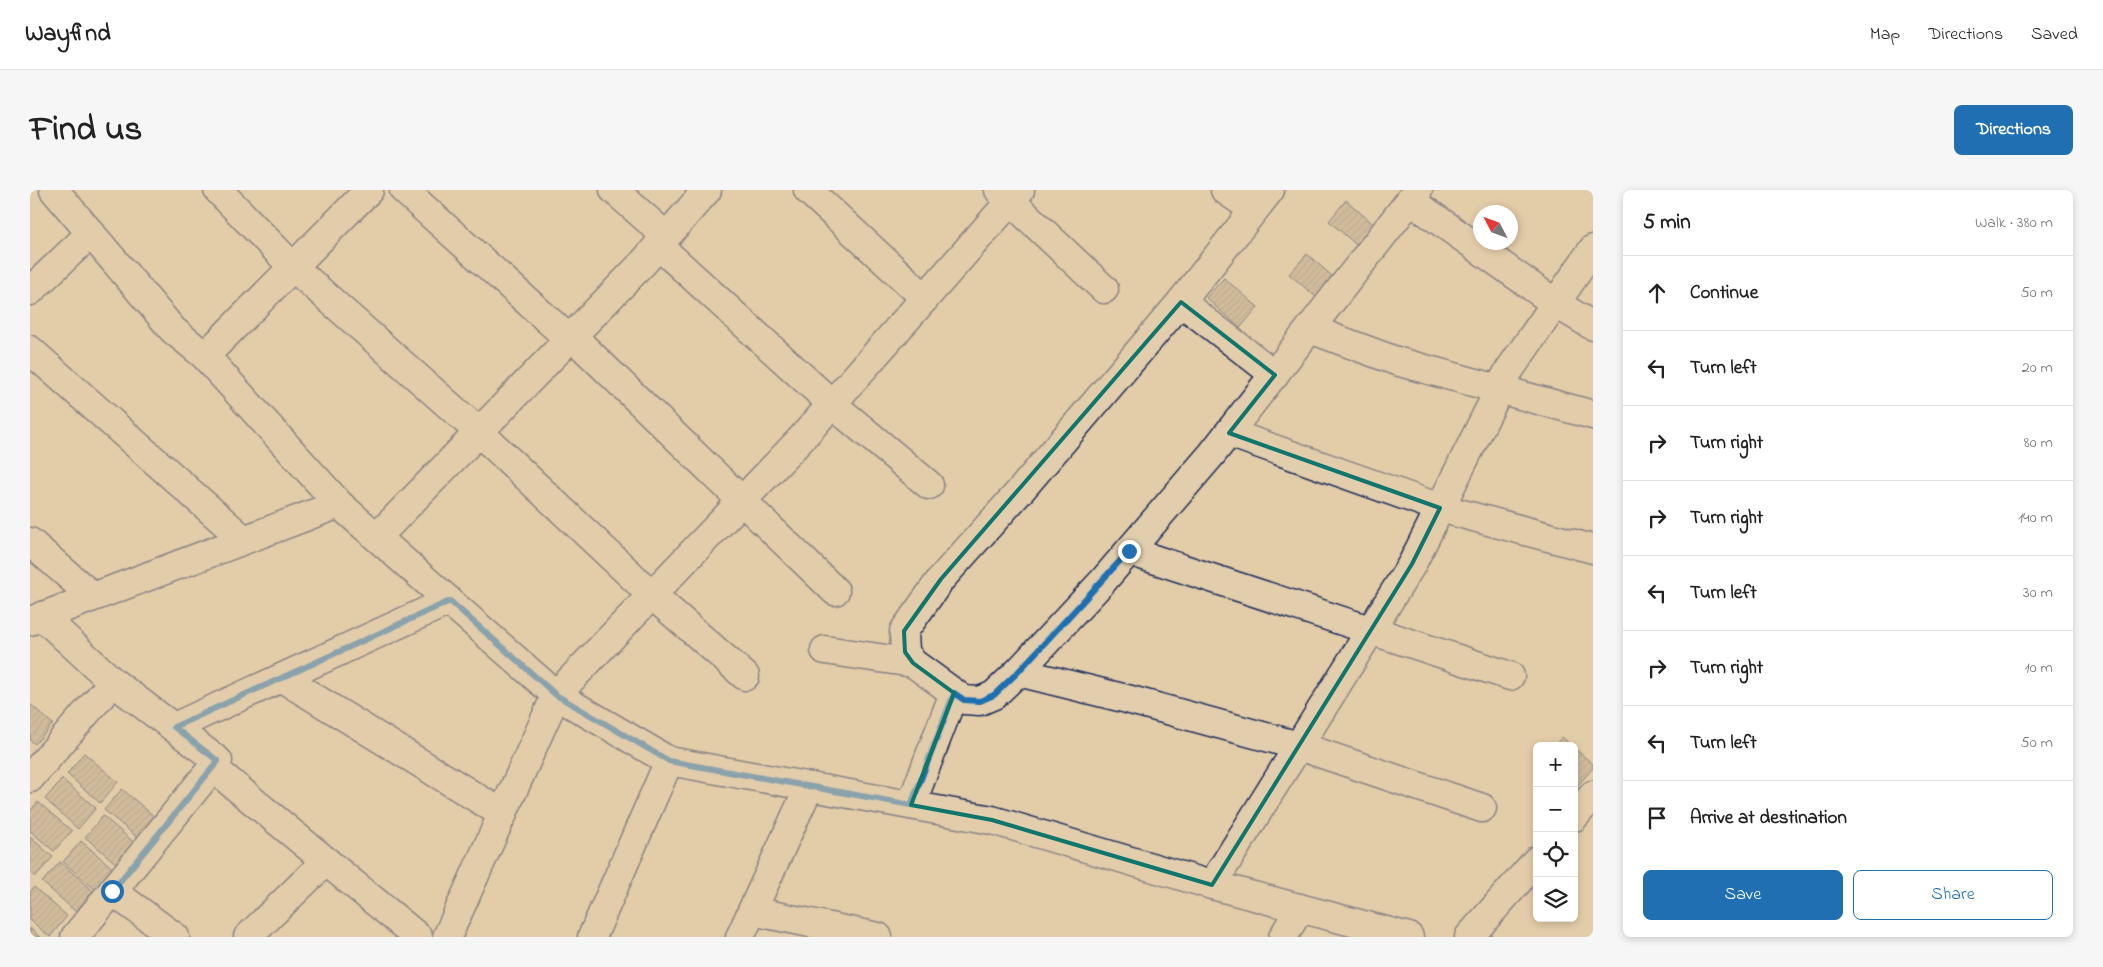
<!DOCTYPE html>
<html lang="en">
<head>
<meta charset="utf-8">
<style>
	:root { --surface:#fff; --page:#f6f6f6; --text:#222; --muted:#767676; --line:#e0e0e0; --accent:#1f6fb2 }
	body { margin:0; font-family:"Indie Flower",sans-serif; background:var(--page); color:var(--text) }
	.controls { position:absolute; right:15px; bottom:15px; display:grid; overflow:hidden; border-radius:8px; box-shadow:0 2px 8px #0003 }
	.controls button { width:45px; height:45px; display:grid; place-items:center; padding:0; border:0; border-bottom:1px solid var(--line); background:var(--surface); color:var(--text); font:25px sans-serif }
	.compass { position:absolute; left:1443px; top:15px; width:45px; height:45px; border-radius:50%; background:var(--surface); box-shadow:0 2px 8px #0003; rotate:311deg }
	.stop { position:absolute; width:15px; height:15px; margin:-11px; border:4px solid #1f6fb2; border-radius:50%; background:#fff }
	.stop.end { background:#1f6fb2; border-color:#fff; box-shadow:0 1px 5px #0008 }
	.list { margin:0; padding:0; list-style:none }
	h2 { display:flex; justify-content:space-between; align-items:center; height:65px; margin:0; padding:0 20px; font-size:21px }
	h2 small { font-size:16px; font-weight:400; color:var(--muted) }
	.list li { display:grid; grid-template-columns:32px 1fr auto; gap:15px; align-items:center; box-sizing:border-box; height:75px; padding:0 20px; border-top:1px solid var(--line) }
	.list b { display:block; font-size:19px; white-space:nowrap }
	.list em { font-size:16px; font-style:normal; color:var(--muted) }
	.actions { display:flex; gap:10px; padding:15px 20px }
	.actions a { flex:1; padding:11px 0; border:1px solid var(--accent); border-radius:8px; text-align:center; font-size:18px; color:var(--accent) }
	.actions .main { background:var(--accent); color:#fff }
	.icon { flex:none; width:28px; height:28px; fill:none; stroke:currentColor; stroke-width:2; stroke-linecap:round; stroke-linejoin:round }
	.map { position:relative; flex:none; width:1563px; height:747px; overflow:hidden; border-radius:8px }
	header { display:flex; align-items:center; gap:30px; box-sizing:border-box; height:70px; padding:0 25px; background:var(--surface); border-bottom:1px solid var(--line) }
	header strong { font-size:24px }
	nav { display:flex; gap:28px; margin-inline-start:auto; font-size:18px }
	.intro { display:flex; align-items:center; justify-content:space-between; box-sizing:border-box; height:120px; padding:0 30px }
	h1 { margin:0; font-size:35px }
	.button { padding:12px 22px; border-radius:8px; background:var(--accent); color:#fff; font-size:18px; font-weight:700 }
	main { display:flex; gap:30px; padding:0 30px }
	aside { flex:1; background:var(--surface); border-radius:8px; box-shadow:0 2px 8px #0003 }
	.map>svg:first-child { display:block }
	.building { fill:url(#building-hatch); stroke:#1b2f5e }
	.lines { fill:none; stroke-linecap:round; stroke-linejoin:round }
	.minor-casing { stroke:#1b2f5e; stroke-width:31 }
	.minor { stroke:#e2cdac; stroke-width:28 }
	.route { stroke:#1f6fb2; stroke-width:6 }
	.marked { fill:none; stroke:#0f766e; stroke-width:4; stroke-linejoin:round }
</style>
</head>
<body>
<header>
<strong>Wayfind</strong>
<nav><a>Map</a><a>Directions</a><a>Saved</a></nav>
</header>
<div class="intro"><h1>Find us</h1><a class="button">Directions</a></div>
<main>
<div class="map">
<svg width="1563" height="747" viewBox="0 0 1563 747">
	<defs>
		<pattern id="building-hatch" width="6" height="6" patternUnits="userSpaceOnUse" patternTransform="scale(1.25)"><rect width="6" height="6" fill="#b9a68c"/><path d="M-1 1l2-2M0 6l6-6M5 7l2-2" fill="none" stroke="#968876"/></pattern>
	</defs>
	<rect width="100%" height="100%" fill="#e3cca8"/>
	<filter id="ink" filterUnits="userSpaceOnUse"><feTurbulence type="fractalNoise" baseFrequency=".02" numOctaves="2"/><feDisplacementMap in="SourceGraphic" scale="10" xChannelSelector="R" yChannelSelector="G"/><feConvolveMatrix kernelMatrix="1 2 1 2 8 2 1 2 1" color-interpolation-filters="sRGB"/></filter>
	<g filter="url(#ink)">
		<g class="building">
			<polygon points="1316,10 1350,40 1332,60 1299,31"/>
			<polygon points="1277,64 1310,93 1293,113 1259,84"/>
			<polygon points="1194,88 1228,117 1210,138 1176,108"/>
			<polygon points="0,514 23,534 5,554 0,550"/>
			<polygon points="1532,547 1542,556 1524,556"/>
			<polygon points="1544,558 1563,574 1563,578 1547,596 1544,594"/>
			<polygon points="54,563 88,592 70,613 37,584"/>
			<polygon points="32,589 66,618 48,639 15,609"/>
			<polygon points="92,599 126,628 108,648 74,620"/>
			<polygon points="8,612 42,641 24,661 0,641 0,621"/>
			<polygon points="73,626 107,655 89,676 55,647"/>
			<polygon points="0,647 23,667 5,687 0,683"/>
			<polygon points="51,651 85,680 67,701 33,672"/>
			<polygon points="30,672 63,701 46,722 12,692"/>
			<polygon points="4,697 37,726 20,747 0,730 0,702"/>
			<polygon points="0,738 10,747 0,747"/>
		</g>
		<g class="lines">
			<g class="minor-casing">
				<g id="minor">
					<polyline points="24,0 143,140 175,166 309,314 526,505 639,571 962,630 1182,695 1379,747"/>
					<polyline points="188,0 263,77 449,242 622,405 715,486"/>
					<polyline points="374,0 539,149"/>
					<polyline points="584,0 636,46"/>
					<polyline points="778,0 895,108"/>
					<polyline points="969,0 1074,99"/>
					<polyline points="1195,0 1224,20"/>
					<polyline points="1240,0 1151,112 991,300 911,389 874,441 875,462 883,473 934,510 950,511 964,505 988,482 1097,509 1269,556 1452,618"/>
					<polyline points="1380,10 1525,113 1563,136"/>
					<polyline points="628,55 802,214 899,295"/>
					<polyline points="0,101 61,43"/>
					<polyline points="1151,112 1245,185"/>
					<polyline points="1280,139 1366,171 1563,225"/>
					<polyline points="542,146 805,401"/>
					<polyline points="0,160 213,349"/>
					<polyline points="175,166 339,0"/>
					<polyline points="1199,243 1410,318 1563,359"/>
					<polyline points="347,347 613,73 677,0"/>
					<polyline points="0,352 62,406"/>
					<polyline points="1099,361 1480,486"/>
					<polyline points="12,426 83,492 188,571 45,747"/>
					<polyline points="0,431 309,314"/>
					<polyline points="795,460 883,473"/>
					<polyline points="988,482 1073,391 1182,264 1388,0"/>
					<polyline points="252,488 473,624"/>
					<polyline points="144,537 419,411"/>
					<polyline points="183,578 388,747"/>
					<polyline points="0,588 83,492"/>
					<polyline points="779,597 722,721 848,747"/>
					<polyline points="881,615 924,503"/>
					<polyline points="1544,627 1563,605"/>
					<polyline points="1182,695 1382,374 1478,182 1563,59"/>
					<polyline points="82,701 145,747"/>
					<polyline points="218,747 296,671"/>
					<polyline points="417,747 526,505 772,248 990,0"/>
					<polyline points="562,747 639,571"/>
					<polyline points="710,747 722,721"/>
					<polyline points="1253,747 1270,718"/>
					<polyline points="1439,747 1507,670"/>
				</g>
			</g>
			<use href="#minor" class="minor"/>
		</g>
	</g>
	<g class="lines" filter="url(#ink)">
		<polyline class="route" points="82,701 188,571 144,537 420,411 526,505 639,571 881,615 924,503 934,510 950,511 964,505 988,482 1099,361"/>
	</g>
	<path d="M0 0H1563V747H0ZM1151 112 1245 185 1199 243 1410 318 1382 374 1182 695 962 630 881 615 924 503 883 473 875 462 874 441 911 389Z" fill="#e3cca8" fill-opacity=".55" fill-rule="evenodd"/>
	<path class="marked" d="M1151 112 1245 185 1199 243 1410 318 1382 374 1182 695 962 630 881 615 924 503 883 473 875 462 874 441 911 389Z"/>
</svg>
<div class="controls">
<button>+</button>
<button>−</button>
<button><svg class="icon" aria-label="locate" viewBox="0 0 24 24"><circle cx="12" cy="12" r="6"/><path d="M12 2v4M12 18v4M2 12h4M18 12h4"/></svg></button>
<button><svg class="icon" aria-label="layers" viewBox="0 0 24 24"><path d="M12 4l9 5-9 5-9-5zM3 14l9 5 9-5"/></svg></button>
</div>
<svg class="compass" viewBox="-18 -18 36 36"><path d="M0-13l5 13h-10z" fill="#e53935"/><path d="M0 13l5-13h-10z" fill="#767676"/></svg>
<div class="stop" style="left:82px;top:701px"></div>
<div class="stop end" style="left:1099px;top:361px"></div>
</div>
<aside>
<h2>5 min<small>Walk · 380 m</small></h2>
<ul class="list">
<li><svg class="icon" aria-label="ahead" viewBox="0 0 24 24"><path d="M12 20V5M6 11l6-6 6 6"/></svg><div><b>Continue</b></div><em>50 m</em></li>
<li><svg class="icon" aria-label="left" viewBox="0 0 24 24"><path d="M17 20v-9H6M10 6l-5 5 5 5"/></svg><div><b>Turn left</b></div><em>20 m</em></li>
<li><svg class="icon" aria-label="right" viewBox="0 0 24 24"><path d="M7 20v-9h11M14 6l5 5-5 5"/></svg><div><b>Turn right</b></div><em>80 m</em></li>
<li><svg class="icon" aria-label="right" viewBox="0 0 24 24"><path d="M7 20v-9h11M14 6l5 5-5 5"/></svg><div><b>Turn right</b></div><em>140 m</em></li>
<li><svg class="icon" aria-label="left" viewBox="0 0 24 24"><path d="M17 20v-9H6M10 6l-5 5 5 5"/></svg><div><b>Turn left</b></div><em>30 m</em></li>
<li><svg class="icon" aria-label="right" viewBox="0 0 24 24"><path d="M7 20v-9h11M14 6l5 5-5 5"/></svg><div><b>Turn right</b></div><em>10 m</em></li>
<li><svg class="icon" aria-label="left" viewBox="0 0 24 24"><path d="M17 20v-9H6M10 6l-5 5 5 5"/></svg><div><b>Turn left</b></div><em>50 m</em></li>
<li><svg class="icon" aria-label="arrive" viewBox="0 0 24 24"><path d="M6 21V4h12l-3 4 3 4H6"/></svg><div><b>Arrive at destination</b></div></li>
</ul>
<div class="actions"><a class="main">Save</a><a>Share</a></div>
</aside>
</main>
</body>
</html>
